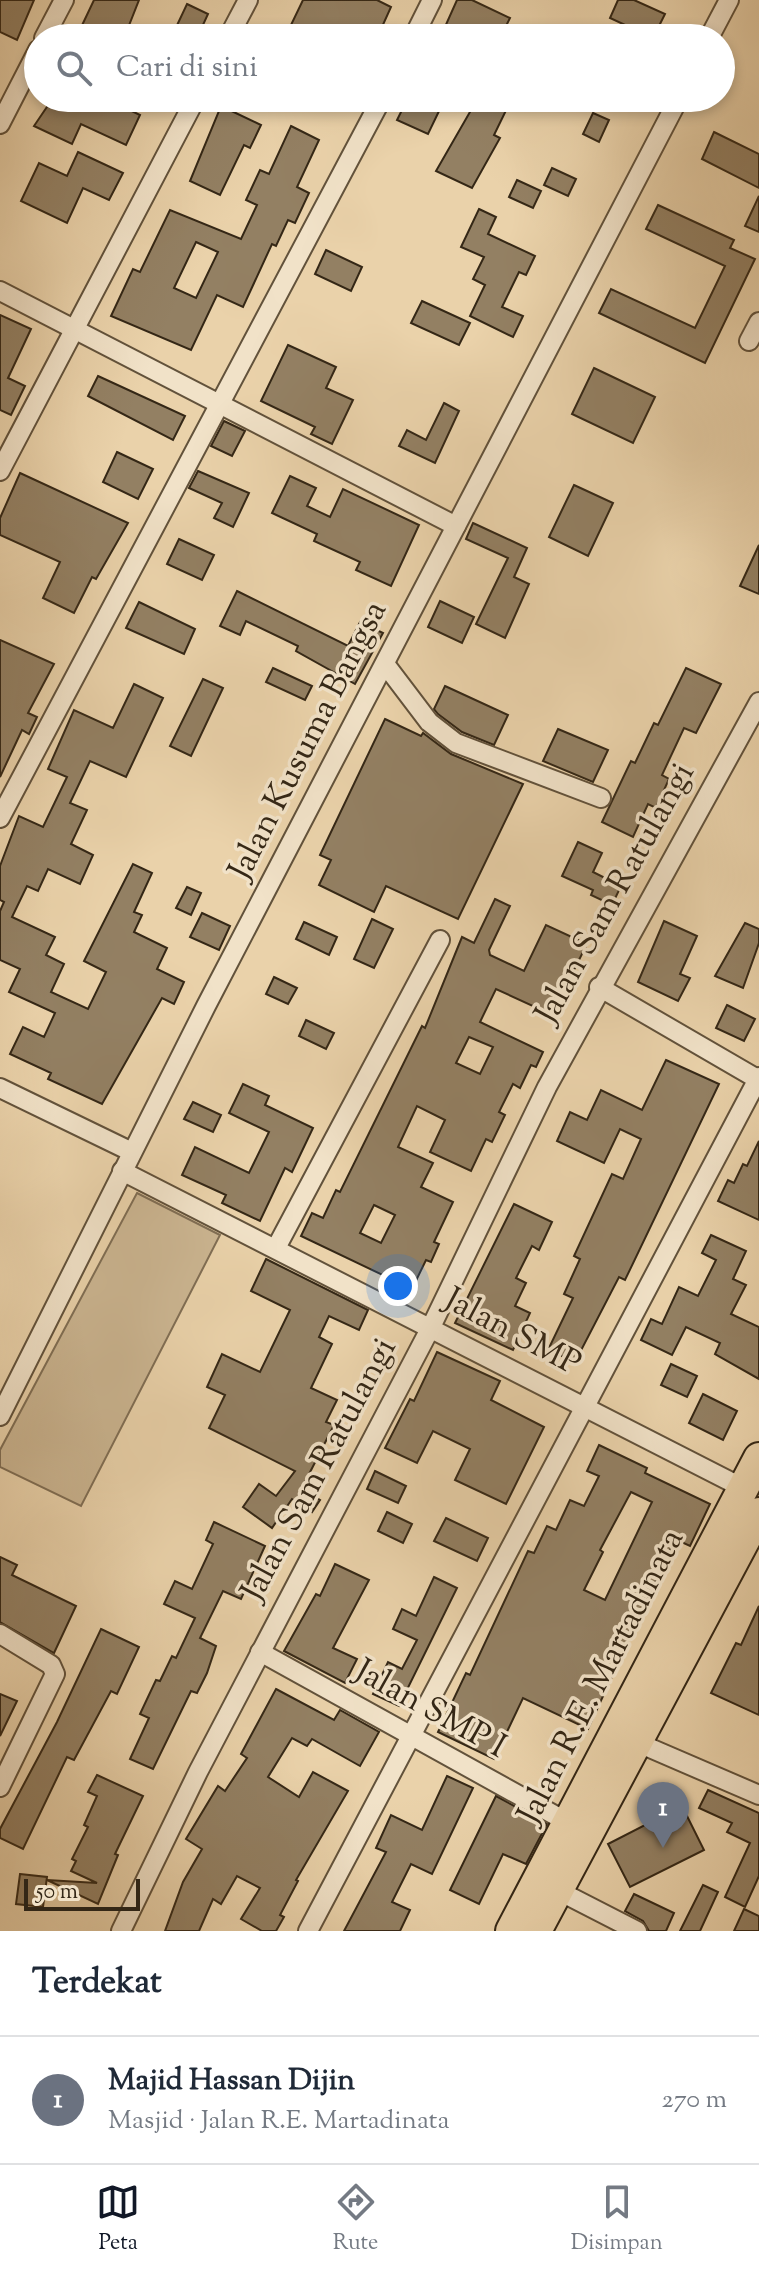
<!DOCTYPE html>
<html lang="id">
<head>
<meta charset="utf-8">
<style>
	:root { --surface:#fff; --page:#f6f6f7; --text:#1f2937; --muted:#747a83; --line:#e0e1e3; --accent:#111827 }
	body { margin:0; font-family:"Sorts Mill Goudy",serif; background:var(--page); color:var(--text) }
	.scale { position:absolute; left:24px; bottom:20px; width:116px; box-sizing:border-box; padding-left:8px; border:4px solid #342716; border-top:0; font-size:22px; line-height:28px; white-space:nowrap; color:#342716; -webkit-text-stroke:6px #f1e2c8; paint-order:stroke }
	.you { position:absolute; left:398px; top:1286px; width:28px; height:28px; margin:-20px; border:6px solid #fff; border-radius:50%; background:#1a73e8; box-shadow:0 0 0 12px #1a73e833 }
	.badge { display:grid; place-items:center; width:52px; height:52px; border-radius:50%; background:var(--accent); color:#fff; font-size:26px; font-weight:700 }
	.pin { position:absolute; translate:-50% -66px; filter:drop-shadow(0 2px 4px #0008) }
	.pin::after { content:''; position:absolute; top:42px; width:28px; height:24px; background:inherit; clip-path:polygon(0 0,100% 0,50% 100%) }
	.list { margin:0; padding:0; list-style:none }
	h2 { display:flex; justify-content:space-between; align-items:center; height:104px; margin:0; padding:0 32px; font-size:34px }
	h2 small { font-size:26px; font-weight:400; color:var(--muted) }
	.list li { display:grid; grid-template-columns:52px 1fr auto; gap:24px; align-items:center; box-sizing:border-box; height:128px; padding:0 32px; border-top:2px solid var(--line) }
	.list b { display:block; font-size:30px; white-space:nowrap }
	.list p { margin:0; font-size:26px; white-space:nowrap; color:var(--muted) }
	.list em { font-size:26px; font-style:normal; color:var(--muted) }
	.icon { flex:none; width:44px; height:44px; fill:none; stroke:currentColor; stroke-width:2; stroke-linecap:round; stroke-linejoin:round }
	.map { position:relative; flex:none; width:759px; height:1931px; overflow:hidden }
	.search { position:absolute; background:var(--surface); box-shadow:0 4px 12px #0003; left:24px; right:24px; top:24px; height:88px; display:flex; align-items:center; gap:20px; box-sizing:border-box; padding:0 28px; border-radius:44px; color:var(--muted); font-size:30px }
	.sheet { height:232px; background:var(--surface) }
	nav { display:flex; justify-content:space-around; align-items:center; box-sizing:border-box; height:112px; border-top:2px solid var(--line); background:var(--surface); font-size:22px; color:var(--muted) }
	nav a { display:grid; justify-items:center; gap:4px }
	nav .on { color:var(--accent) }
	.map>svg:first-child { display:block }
	.green { fill:#cbb591; stroke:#806e54; stroke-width:2 }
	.building { fill:#938063; stroke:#342716; stroke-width:2; fill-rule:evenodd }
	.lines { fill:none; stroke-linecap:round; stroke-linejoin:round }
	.minor-casing { stroke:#62523b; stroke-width:22 }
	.trunk-casing { stroke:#342716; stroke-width:34 }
	.minor { stroke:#f1e2c8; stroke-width:18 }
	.trunk { stroke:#ead2aa; stroke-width:30 }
	.labels { text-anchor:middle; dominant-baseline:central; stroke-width:7; stroke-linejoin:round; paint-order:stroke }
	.street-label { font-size:34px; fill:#342716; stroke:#f1e2c8 }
</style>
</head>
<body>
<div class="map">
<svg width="759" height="1931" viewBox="0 0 759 1931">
	<rect width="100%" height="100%" fill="#ead2aa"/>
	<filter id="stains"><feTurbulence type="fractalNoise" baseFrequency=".0025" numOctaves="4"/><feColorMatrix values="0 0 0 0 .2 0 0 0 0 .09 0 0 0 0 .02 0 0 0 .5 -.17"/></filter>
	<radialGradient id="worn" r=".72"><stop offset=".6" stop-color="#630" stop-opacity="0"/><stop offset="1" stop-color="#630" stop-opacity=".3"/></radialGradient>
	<polygon class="green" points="137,1193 220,1235 81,1506 0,1467 0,1450"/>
	<g class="building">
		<polygon points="0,0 34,0 17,40 0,32"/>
		<polygon points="94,0 139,0 128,28 150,38 76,38"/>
		<polygon points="303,0 377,0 391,7 377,38 312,38 290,27"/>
		<polygon points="457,0 472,0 510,18 500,38 440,38"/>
		<polygon points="618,0 634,0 665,14 653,38 610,18"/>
		<polygon points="187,4 208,14 197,38 171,38"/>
		<polygon points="53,98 105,98 140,115 126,145 81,124 72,144 34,126"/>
		<polygon points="408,98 440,109 428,134 397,120"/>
		<polygon points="478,98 512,98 494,135 500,138 472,188 436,171"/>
		<polygon points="221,106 261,125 250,148 244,145 220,195 190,181"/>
		<polygon points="593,113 609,120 599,142 583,134"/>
		<path d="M291 126 319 140 297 187 309 193 295 223 288 220 276 246 272 244 243 307 217 295 191 350 111 316 133 269 140 272 170 210 241 239 257 205 246 200 260 170 269 174ZM196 242 218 252 196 298 174 288Z"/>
		<polygon points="714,132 759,154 759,188 702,159"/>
		<polygon points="78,152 123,173 109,200 83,188 67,223 21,201 39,163 67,176"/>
		<polygon points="552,168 576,179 568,196 544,185"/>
		<polygon points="517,180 541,191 533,208 509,197"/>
		<polygon points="759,196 759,232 745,226"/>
		<polygon points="658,205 734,240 730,248 755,259 705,363 599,313 611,289 695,328 725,266 646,229"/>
		<polygon points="479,209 496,217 488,234 535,256 526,275 519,272 502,307 523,316 513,337 470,316 485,285 473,279 484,257 461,247"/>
		<polygon points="326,250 362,267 351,291 315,274"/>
		<polygon points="422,301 470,323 459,345 411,323"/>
		<polygon points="0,315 31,329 8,378 25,386 11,415 0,410"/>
		<polygon points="288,345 336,367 326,388 353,400 332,444 311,434 315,427 261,401"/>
		<polygon points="594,368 655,397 633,443 572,414"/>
		<polygon points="98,376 185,416 173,440 88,396"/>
		<polygon points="444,403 459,411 435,463 399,446 407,430 426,440"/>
		<polygon points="224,421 245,431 232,456 211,446"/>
		<polygon points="117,452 153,469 138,499 103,482"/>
		<polygon points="198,471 249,493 233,527 214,518 222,503 189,488"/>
		<polygon points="20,473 128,523 96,579 92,577 74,613 43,598 60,562 0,535 0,518"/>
		<polygon points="290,476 316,488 307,506 330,517 343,489 419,525 391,586 356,570 360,562 314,541 317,534 272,513"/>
		<polygon points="574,485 613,503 588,556 549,537"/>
		<polygon points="473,523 527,548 514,577 529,584 505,638 476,624 508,558 466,539"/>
		<polygon points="179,539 214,555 202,580 167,564"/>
		<polygon points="759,545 759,594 740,586"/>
		<polygon points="237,591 348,646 360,622 383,633 355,684 296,651 298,646 246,621 240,635 220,626"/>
		<polygon points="440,601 474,617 462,643 428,627"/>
		<polygon points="139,602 195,629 184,654 126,628"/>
		<polygon points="0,640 54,664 28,713 37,717 29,734 22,730 0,777"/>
		<polygon points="273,668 312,686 305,700 266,682"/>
		<polygon points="686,668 721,684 696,733 684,728 662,775 669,779 656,808 648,804 633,837 602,822 631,761 635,763 654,723 658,725"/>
		<polygon points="203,679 223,688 191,756 170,746"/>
		<polygon points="134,684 163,698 126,777 90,761 70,803 87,810 71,844 93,855 80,884 48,869 38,891 27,886 12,917 55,937 46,955 64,964 51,992 88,1009 106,972 84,961 133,864 152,873 134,912 142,915 134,932 167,948 157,969 184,982 174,1004 162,998 102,1104 48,1079 51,1073 10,1054 23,1027 44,1037 55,1013 9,992 20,969 0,960 0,911 4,902 0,900 0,866 19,816 43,827 67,777 48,769 74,710 113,728"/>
		<polygon points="445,686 508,715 494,745 462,732 438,714 434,709"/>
		<polygon points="385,719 421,736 423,733 451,754 523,784 458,919 386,886 374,912 319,885 331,860 320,855"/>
		<polygon points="558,729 608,750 593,782 543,761"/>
		<polygon points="578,842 602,853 593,872 621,886 612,905 591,895 593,890 562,876"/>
		<polygon points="187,887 201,893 191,915 176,908"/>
		<path d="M495 899 510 906 489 950 490 955 524 971 546 925 587 944 574 970 570 968 548 1013 496 989 480 1022 543 1052 536 1067 531 1065 520 1088 513 1084 499 1112 505 1115 492 1142 486 1139 471 1171 430 1152 445 1120 417 1106 398 1147 433 1163 421 1187 453 1202 434 1242 439 1244 431 1262 426 1260 412 1289 301 1236 312 1213 323 1218 336 1190 340 1192 422 1026 425 1028 462 937 474 943ZM469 1037 493 1047 480 1074 456 1063ZM374 1205 395 1215 381 1243 360 1233Z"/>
		<polygon points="202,913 230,926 219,950 190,937"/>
		<polygon points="372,919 393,929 374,968 354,959"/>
		<polygon points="664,921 697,936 680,974 690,978 678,1001 638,982"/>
		<polygon points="304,922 337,937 329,955 296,939"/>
		<polygon points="745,923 759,929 759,943 743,988 715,976"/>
		<polygon points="274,977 297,988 288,1004 266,994"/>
		<polygon points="727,1005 755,1019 744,1041 716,1028"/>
		<polygon points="306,1020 334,1033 326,1049 299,1036"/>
		<polygon points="666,1060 719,1084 625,1280 619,1277 575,1362 548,1350 573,1298 564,1294 580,1259 574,1256 612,1174 623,1179 641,1139 620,1129 604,1163 557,1141 570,1112 587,1120 601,1090 642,1110"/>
		<polygon points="243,1084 269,1096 265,1105 313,1128 292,1172 285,1168 260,1221 222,1203 226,1195 182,1175 195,1147 249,1173 269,1132 229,1113"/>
		<polygon points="193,1102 221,1115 213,1132 184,1119"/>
		<polygon points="759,1141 759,1220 718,1201 728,1180 734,1183 743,1164 747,1166"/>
		<polygon points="514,1204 552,1222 539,1250 532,1246 516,1278 526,1283 515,1306 530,1313 513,1350 455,1323"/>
		<polygon points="711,1235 746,1251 733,1279 746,1285 731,1314 759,1327 759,1379 715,1354 720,1343 686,1327 672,1355 641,1340 651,1319 662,1324 679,1287 698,1296 716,1260 702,1253"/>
		<polygon points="266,1259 368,1310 359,1330 329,1316 319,1337 332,1344 311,1388 337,1400 326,1422 334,1425 302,1488 320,1500 312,1512 292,1499 272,1528 243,1507 259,1484 276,1496 295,1471 209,1428 225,1395 207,1387 222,1354 260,1372 290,1310 251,1291"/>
		<polygon points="437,1352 500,1381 491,1400 544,1427 506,1504 455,1480 470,1449 433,1431 417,1463 385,1448 410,1399 414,1401"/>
		<polygon points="671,1364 697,1376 687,1397 661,1385"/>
		<polygon points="703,1394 737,1411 723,1440 689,1423"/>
		<path d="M599 1445 647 1468 645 1473 710 1504 690 1546 675 1539 588 1729 523 1698 494 1759 438 1732 466 1673 470 1675 528 1551 534 1553 547 1526 556 1530 570 1500 584 1506 599 1476 587 1471ZM631 1492 652 1502 605 1600 584 1590 603 1552 600 1550Z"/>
		<polygon points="375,1471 406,1486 398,1503 367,1489"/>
		<polygon points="387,1512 412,1524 403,1543 378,1531"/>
		<polygon points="446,1518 488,1538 477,1561 434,1541"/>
		<polygon points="214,1522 265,1546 241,1599 223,1591 200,1638 216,1646 207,1673 197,1693 191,1691 153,1769 130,1759 149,1718 140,1714 156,1680 160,1681 172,1656 176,1658 195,1618 164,1604 175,1581 192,1589 213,1544 206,1540"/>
		<polygon points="0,1557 17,1565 12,1575 76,1606 54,1653 0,1622"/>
		<polygon points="335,1564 369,1580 333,1648 357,1659 345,1683 284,1651 316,1594 320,1596"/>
		<polygon points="434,1577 457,1588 399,1706 373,1694 388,1662 402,1669 417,1640 393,1629 402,1609 416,1616"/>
		<polygon points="759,1606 759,1715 711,1693 736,1643 741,1645"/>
		<polygon points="101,1629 139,1647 117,1694 111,1691 74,1760 67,1757 23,1849 0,1838 0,1829 57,1722"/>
		<polygon points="276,1689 334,1720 340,1710 379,1732 360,1766 312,1739 307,1746 292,1738 268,1777 299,1797 313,1772 348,1791 296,1880 298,1881 280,1915 284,1917 276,1931 262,1931 241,1919 260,1888 237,1876 221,1904 213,1899 199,1931 165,1931 183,1882 202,1849 186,1839 218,1786 225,1791 247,1758 241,1754"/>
		<polygon points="0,1694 17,1701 0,1736"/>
		<polygon points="97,1775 143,1796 115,1854 118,1855 98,1904 47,1880 97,1883 71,1871 76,1861 72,1859 88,1827 84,1825 97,1796 88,1792"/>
		<polygon points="447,1776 473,1788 432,1874 411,1864 392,1902 410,1910 400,1931 344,1931 386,1852 376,1848 391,1815 422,1830"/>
		<polygon points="708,1790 759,1813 759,1876 745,1907 725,1897 750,1843 727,1832 732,1823 699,1808"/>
		<polygon points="496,1796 547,1824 526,1864 503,1854 479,1904 450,1890"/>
		<polygon points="682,1806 704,1850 630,1887 608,1844"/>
		<polygon points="20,1874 47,1877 43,1907 16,1904"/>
		<polygon points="703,1885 718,1892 700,1931 680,1931"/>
		<polygon points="634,1894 674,1913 666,1931 649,1931 643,1921 625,1911"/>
		<polygon points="744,1909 759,1916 759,1931 734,1931"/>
	</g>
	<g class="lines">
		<g class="minor-casing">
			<g id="minor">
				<polyline points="44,38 64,0"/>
				<polyline points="228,38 248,0"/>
				<polyline points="413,38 432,0"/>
				<polyline points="709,38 729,0"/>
				<polyline points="0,124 38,50"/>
				<polyline points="0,291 456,526"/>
				<polyline points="749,341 759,322"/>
				<polyline points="0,471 196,98"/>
				<polyline points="385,664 429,722 456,743 601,798"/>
				<polyline points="0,818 382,98"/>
				<polyline points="599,987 759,1080"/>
				<polyline points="0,1088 132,1152"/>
				<polyline points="122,1171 743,1488"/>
				<polyline points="276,1248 440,940"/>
				<polyline points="0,1416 206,1006 679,98"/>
				<polyline points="0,1634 51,1665 55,1674 0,1787"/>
				<polyline points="260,1652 569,1823"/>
				<polyline points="636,1742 759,1795"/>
				<polyline points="557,1890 637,1931"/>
				<polyline points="121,1931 198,1772 431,1327 547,1087 759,702"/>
				<polyline points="308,1931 759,1077"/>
			</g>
		</g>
		<g class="trunk-casing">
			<g id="trunk">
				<polyline points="511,1931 759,1458"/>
				<polyline points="536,1931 759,1513"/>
			</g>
		</g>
		<use href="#minor" class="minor"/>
		<use href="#trunk" class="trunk"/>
	</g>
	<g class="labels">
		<g class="street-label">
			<text transform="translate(309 741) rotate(-63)">Jalan Kusuma Bangsa</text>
			<text transform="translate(616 894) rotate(-61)">Jalan Sam Ratulangi</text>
			<text transform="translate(512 1333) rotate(28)">Jalan SMP</text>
			<text transform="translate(320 1470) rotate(-62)">Jalan Sam Ratulangi</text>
			<text transform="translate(602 1677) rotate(-63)">Jalan R.E. Martadinata</text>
			<text transform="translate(430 1710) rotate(29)">Jalan SMP I</text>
		</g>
	</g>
	<rect width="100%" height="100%" filter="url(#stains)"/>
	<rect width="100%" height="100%" fill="url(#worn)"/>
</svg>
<div class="scale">50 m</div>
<div class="you"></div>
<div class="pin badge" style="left:663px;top:1848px;background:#6b7280">1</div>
<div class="search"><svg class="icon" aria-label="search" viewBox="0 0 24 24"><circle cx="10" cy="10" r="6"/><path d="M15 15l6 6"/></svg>Cari di sini</div>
</div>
<section class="sheet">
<h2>Terdekat<small></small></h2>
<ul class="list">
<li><span class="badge" style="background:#6b7280">1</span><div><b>Majid Hassan Dijin</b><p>Masjid · Jalan R.E. Martadinata</p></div><em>270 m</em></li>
</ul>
</section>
<nav>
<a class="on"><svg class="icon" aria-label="map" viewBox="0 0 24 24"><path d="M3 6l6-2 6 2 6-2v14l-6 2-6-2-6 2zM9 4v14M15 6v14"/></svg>Peta</a>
<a><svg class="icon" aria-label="directions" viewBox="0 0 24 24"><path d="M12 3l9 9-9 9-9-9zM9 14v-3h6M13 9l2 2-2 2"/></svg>Rute</a>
<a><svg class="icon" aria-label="saved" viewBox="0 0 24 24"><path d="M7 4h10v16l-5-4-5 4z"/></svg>Disimpan</a>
</nav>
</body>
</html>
